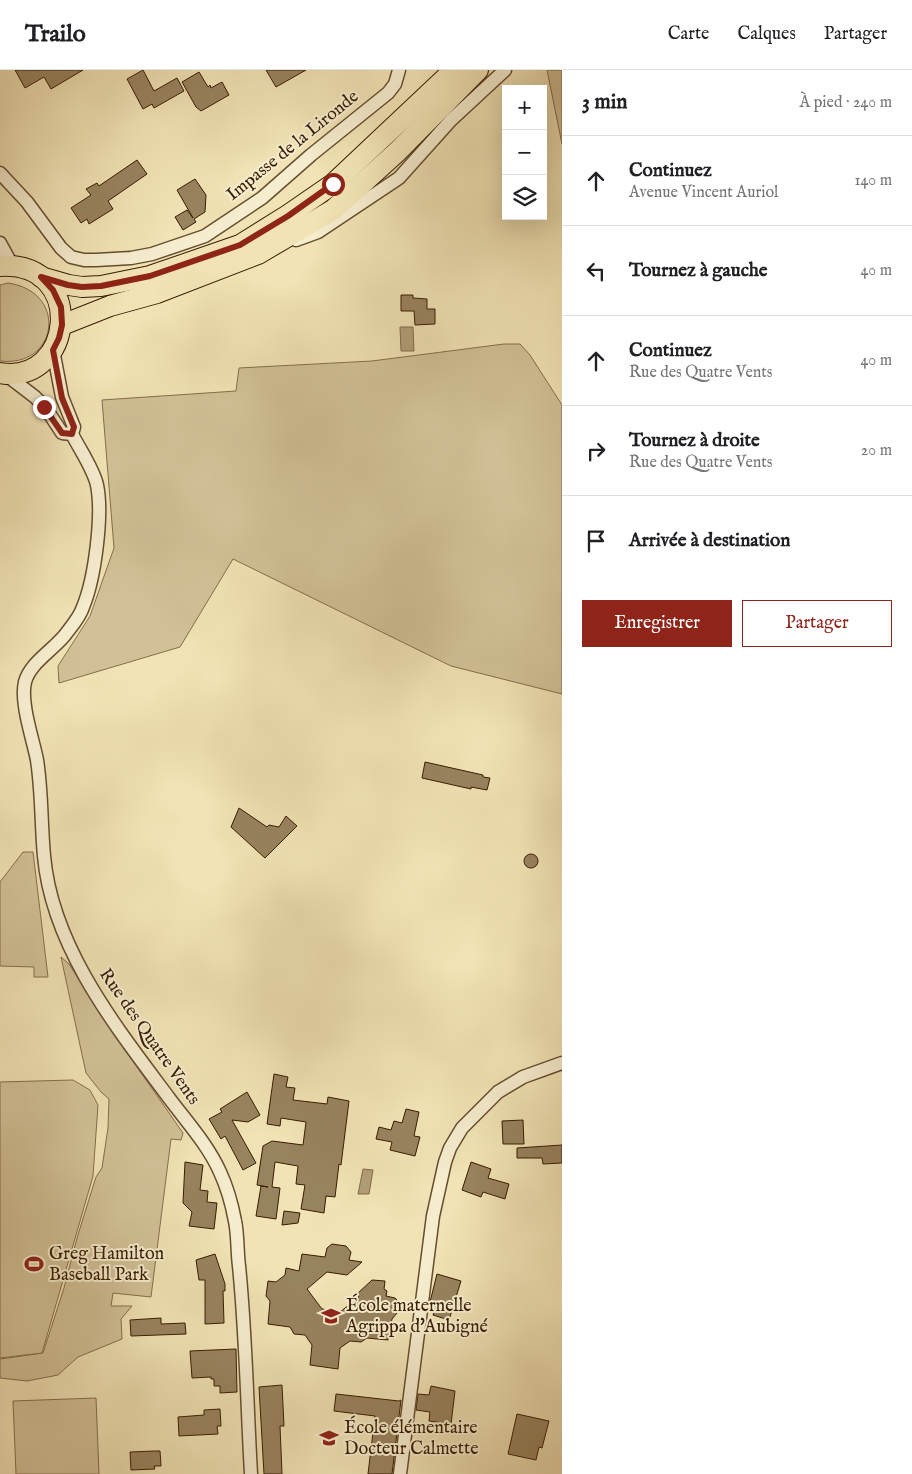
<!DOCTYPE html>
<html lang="fr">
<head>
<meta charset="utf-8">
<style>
	:root { --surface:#fff; --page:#f6f6f6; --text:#202124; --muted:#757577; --line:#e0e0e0; --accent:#8f2418 }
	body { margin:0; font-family:"IM FELL English",serif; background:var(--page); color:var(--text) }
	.controls { position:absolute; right:15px; top:15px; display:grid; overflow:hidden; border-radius:0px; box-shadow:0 5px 20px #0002 }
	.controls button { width:45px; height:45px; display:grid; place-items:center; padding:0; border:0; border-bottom:1px solid var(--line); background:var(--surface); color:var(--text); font:25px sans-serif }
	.stop { position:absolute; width:15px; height:15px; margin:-11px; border:4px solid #8f2418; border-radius:50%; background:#fff }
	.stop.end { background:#8f2418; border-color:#fff; box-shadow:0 1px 5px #0008 }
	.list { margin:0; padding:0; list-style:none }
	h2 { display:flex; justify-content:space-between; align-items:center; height:65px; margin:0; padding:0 20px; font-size:21px }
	h2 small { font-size:16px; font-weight:400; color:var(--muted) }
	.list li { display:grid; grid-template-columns:32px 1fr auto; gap:15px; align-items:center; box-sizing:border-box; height:90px; padding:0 20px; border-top:1px solid var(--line) }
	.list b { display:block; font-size:19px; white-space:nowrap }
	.list p { margin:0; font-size:16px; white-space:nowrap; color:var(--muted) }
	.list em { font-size:16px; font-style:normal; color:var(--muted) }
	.actions { display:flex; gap:10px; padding:15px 20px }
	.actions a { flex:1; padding:11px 0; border:1px solid var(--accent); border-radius:0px; text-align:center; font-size:18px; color:var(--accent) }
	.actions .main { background:var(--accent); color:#fff }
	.icon { flex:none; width:28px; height:28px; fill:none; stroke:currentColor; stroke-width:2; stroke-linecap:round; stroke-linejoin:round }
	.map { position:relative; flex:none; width:562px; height:1404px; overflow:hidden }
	header { display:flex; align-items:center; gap:30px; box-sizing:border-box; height:70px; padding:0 25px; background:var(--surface); border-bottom:1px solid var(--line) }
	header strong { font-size:24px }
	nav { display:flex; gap:28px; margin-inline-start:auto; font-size:18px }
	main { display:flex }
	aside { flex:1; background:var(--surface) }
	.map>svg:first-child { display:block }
	.green { fill:#d2c197; stroke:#856e4c }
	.water { fill:#b29f78; stroke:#816b49 }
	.building { fill:#98835f; stroke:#381c02 }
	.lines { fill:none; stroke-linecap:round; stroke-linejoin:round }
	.minor-casing { stroke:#664e2f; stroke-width:15 }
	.primary-casing { stroke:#381c02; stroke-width:22 }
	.minor { stroke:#f6edcf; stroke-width:12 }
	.primary { stroke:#f1e3b5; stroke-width:20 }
	.route { stroke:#8f2418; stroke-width:6 }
	.labels { text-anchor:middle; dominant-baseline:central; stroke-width:4; stroke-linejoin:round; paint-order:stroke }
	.street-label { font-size:18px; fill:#381c02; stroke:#f6edcf }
	.poi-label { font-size:18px; fill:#381c02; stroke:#f6edcf; text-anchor:start }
</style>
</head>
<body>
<header>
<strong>Trailo</strong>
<nav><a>Carte</a><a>Calques</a><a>Partager</a></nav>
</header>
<main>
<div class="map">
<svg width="562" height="1404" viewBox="0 0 562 1404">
	<rect width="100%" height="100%" fill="#f1e3b5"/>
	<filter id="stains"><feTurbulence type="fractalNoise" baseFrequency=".004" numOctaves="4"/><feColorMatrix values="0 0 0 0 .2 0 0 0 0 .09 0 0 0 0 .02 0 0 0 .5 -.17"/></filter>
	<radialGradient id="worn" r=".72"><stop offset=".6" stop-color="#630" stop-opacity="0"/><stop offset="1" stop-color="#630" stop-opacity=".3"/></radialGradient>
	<g class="green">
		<polygon points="547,0 562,0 562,74"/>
		<path d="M8 213C69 222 58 298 0 291V215Z"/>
		<polygon points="504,274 520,274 530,285 562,335 562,624 451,596 233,489 180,577 59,613 58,596 90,546 114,478 102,330 236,321 239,298 372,291"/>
		<polygon points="23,782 33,782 48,907 34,907 34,897 0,896 0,812"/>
		<polygon points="61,887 69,894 107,954 183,1063 181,1070 171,1069 151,1227 113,1223 111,1236 132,1236 121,1249 122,1269 78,1287 58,1305 27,1311 0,1308 0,1289 43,1283 64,1218 77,1168 96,1107 102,1098 108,1058 109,1029 101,1022 86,1003"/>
		<polygon points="73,1010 90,1020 98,1035 93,1106 42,1283 0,1288 0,1012"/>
		<polygon points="96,1328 99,1404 16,1404 13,1331"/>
	</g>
	<g class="water">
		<polygon points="400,257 413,257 414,281 401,281"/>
		<polygon points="363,1099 373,1100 369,1124 358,1124"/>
	</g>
	<g class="building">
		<polygon points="15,0 83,0 51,19 44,7 25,18"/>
		<polygon points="143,0 154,21 177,8 184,21 154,38 152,34 143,39 127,9"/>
		<polygon points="266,0 306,0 276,17"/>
		<polygon points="199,2 208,17 210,15 211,18 222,12 229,25 201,41 196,37 182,12"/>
		<polygon points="137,90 147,104 108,131 113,139 89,154 87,149 81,153 71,138 91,125 86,119 97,113 99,116"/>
		<polygon points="195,109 206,125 205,142 194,149 196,152 183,160 175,147 187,140 193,148 177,120"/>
		<polygon points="401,225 413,225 413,228 427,229 427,239 435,239 435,254 415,255 414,241 401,241"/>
		<polygon points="425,692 483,705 483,707 490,708 487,720 471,717 471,719 422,708"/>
		<polygon points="239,738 267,757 269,755 279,757 286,746 297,756 265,788 231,757"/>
		<circle cx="531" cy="791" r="7"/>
		<polygon points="274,1004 288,1007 286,1017 295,1018 293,1030 327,1034 328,1027 349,1031 341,1095 339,1094 335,1127 326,1126 324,1143 301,1139 305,1115 296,1114 298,1096 275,1092 272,1117 280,1118 276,1149 256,1146 261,1116 268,1117 257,1115 263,1076 272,1071 303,1075 306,1052 281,1048 280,1056 267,1054"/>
		<polygon points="247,1022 260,1045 248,1052 232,1050 256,1093 243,1100 225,1066 221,1069 209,1049 222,1042 220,1039"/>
		<polygon points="406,1039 419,1042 414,1066 420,1067 415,1086 390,1080 392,1072 376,1069 379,1057 391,1060 394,1051 402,1053"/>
		<polygon points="523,1050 524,1074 503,1074 502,1051"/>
		<polygon points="562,1075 562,1093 543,1094 542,1088 517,1088 517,1078"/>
		<polygon points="185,1092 203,1095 200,1120 208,1121 207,1132 217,1133 214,1159 189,1156 192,1142 183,1133"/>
		<polygon points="471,1092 491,1099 488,1108 509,1114 505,1129 483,1122 481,1127 462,1120"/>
		<polygon points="284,1141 300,1143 298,1153 282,1155"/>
		<polygon points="332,1174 346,1176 351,1182 349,1190 362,1192 347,1205 327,1202 307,1219 322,1239 340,1242 359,1227 357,1224 372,1210 385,1211 384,1219 387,1221 386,1226 395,1228 398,1231 397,1243 392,1249 388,1270 367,1268 361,1272 350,1271 340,1278 338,1299 310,1295 312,1275 305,1265 294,1264 290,1257 268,1254 270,1231 266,1226 268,1211 276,1212 285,1205 286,1198 299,1201 302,1184 325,1187 327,1178"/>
		<polygon points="215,1184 225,1214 225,1221 223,1221 224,1253 205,1254 205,1210 199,1210 196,1190"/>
		<polygon points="437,1204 461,1211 449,1250 433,1245 437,1234 430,1232"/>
		<polygon points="161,1248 161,1254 185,1253 186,1264 131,1266 130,1250"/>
		<polygon points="236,1279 237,1322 220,1323 220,1316 214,1316 214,1309 211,1309 211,1307 192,1308 190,1281"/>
		<polygon points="282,1315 284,1356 280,1356 282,1404 264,1404 259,1317"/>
		<polygon points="431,1316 455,1321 451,1354 429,1351 430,1342 416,1340 418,1324 429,1325"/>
		<polygon points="336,1324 399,1331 401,1330 392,1404 368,1404 375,1346 334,1341"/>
		<polygon points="220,1339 221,1356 217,1356 218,1364 179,1366 178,1347 204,1345 204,1340"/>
		<polygon points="517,1344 549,1351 542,1378 539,1377 536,1390 508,1384"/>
		<polygon points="154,1381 160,1381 161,1396 154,1396 155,1399 131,1400 130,1382"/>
	</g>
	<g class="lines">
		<g class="minor-casing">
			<g id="minor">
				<polyline points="0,103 27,132 61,178 71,187 84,190 96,190 131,188 152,184 205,166 262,128 311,85 388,23 395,14 399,0"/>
				<polyline points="296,170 318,162 399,108 451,50 505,0"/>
				<polyline points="0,173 12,195"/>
				<path d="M53 280 62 327 74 357 72 364C80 380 93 398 97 415 103 445 95 508 83 537 80 547 71 557 65 565 52 581 30 593 25 612 20 633 33 669 37 690 42 722 41 754 44 786 52 877 116 957 169 1028 187 1052 208 1075 220 1102 227 1117 232 1135 235 1151 238 1165 237 1181 239 1196 246 1265 247 1335 251 1404"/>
				<polyline points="5,304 35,327 45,337 62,363 72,364"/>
				<polyline points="400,1404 433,1146 445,1092 450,1078 462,1058 498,1022 523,1007 562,993"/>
			</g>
		</g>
		<g class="primary-casing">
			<g id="primary">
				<path d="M0 196C88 191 74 316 0 303"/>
				<polyline points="41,207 69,215 82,217 101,216 150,206 240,175 288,145 333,114 454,0"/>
				<polyline points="62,255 110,236 157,223 258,184 333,140 398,81 478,0"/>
			</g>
		</g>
		<use href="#minor" class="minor"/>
		<use href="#primary" class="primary"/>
	</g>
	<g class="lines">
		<polyline class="route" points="44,337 62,363 72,364 74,357 62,328 53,280 59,268 62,255 61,237 53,220 41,207 68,215 82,217 101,216 150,206 240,175 288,146 333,114"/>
	</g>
	<defs>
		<g id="stadium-bare" transform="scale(1.5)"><path d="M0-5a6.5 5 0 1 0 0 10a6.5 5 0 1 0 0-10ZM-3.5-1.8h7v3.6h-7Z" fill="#8f2418" stroke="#f6edcf" stroke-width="2.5" paint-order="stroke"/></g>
		<g id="school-bare" transform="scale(1.5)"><path d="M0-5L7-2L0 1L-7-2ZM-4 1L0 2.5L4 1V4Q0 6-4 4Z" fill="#8f2418" stroke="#f6edcf" stroke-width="2.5" paint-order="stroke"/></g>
	</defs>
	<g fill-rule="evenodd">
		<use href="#stadium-bare" x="34" y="1194"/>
		<use href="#school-bare" x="331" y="1246"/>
		<use href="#school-bare" x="329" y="1368"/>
	</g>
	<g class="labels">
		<g class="street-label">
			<text transform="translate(293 76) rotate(-39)">Impasse de la Lironde</text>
			<text transform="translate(149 967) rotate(55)">Rue des Quatre Vents</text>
		</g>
		<g class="poi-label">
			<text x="49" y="1184">Greg Hamilton<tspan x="49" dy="21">Baseball Park</tspan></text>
			<text x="346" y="1236">École maternelle<tspan x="346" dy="21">Agrippa d'Aubigné</tspan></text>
			<text x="344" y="1358">École élémentaire<tspan x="344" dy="21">Docteur Calmette</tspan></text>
		</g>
	</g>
	<rect width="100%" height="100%" filter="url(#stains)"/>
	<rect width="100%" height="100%" fill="url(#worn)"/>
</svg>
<div class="controls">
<button>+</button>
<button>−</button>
<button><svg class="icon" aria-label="layers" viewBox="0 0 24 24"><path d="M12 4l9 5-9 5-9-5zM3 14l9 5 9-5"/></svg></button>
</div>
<div class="stop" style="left:333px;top:114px"></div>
<div class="stop end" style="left:44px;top:337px"></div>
</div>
<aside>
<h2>3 min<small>À pied · 240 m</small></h2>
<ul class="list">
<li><svg class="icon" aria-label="ahead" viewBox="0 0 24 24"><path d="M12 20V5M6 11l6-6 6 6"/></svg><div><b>Continuez</b><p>Avenue Vincent Auriol</p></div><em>140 m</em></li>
<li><svg class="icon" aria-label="left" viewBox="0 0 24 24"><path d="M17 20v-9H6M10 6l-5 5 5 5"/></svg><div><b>Tournez à gauche</b></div><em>40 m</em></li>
<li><svg class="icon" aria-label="ahead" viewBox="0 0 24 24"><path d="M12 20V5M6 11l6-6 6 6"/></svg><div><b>Continuez</b><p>Rue des Quatre Vents</p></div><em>40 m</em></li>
<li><svg class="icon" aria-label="right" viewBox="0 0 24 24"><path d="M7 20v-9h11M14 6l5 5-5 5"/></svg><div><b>Tournez à droite</b><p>Rue des Quatre Vents</p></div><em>20 m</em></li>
<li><svg class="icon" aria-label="arrive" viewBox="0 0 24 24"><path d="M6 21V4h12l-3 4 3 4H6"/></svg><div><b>Arrivée à destination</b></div></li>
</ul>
<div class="actions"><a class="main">Enregistrer</a><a>Partager</a></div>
</aside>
</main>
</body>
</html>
